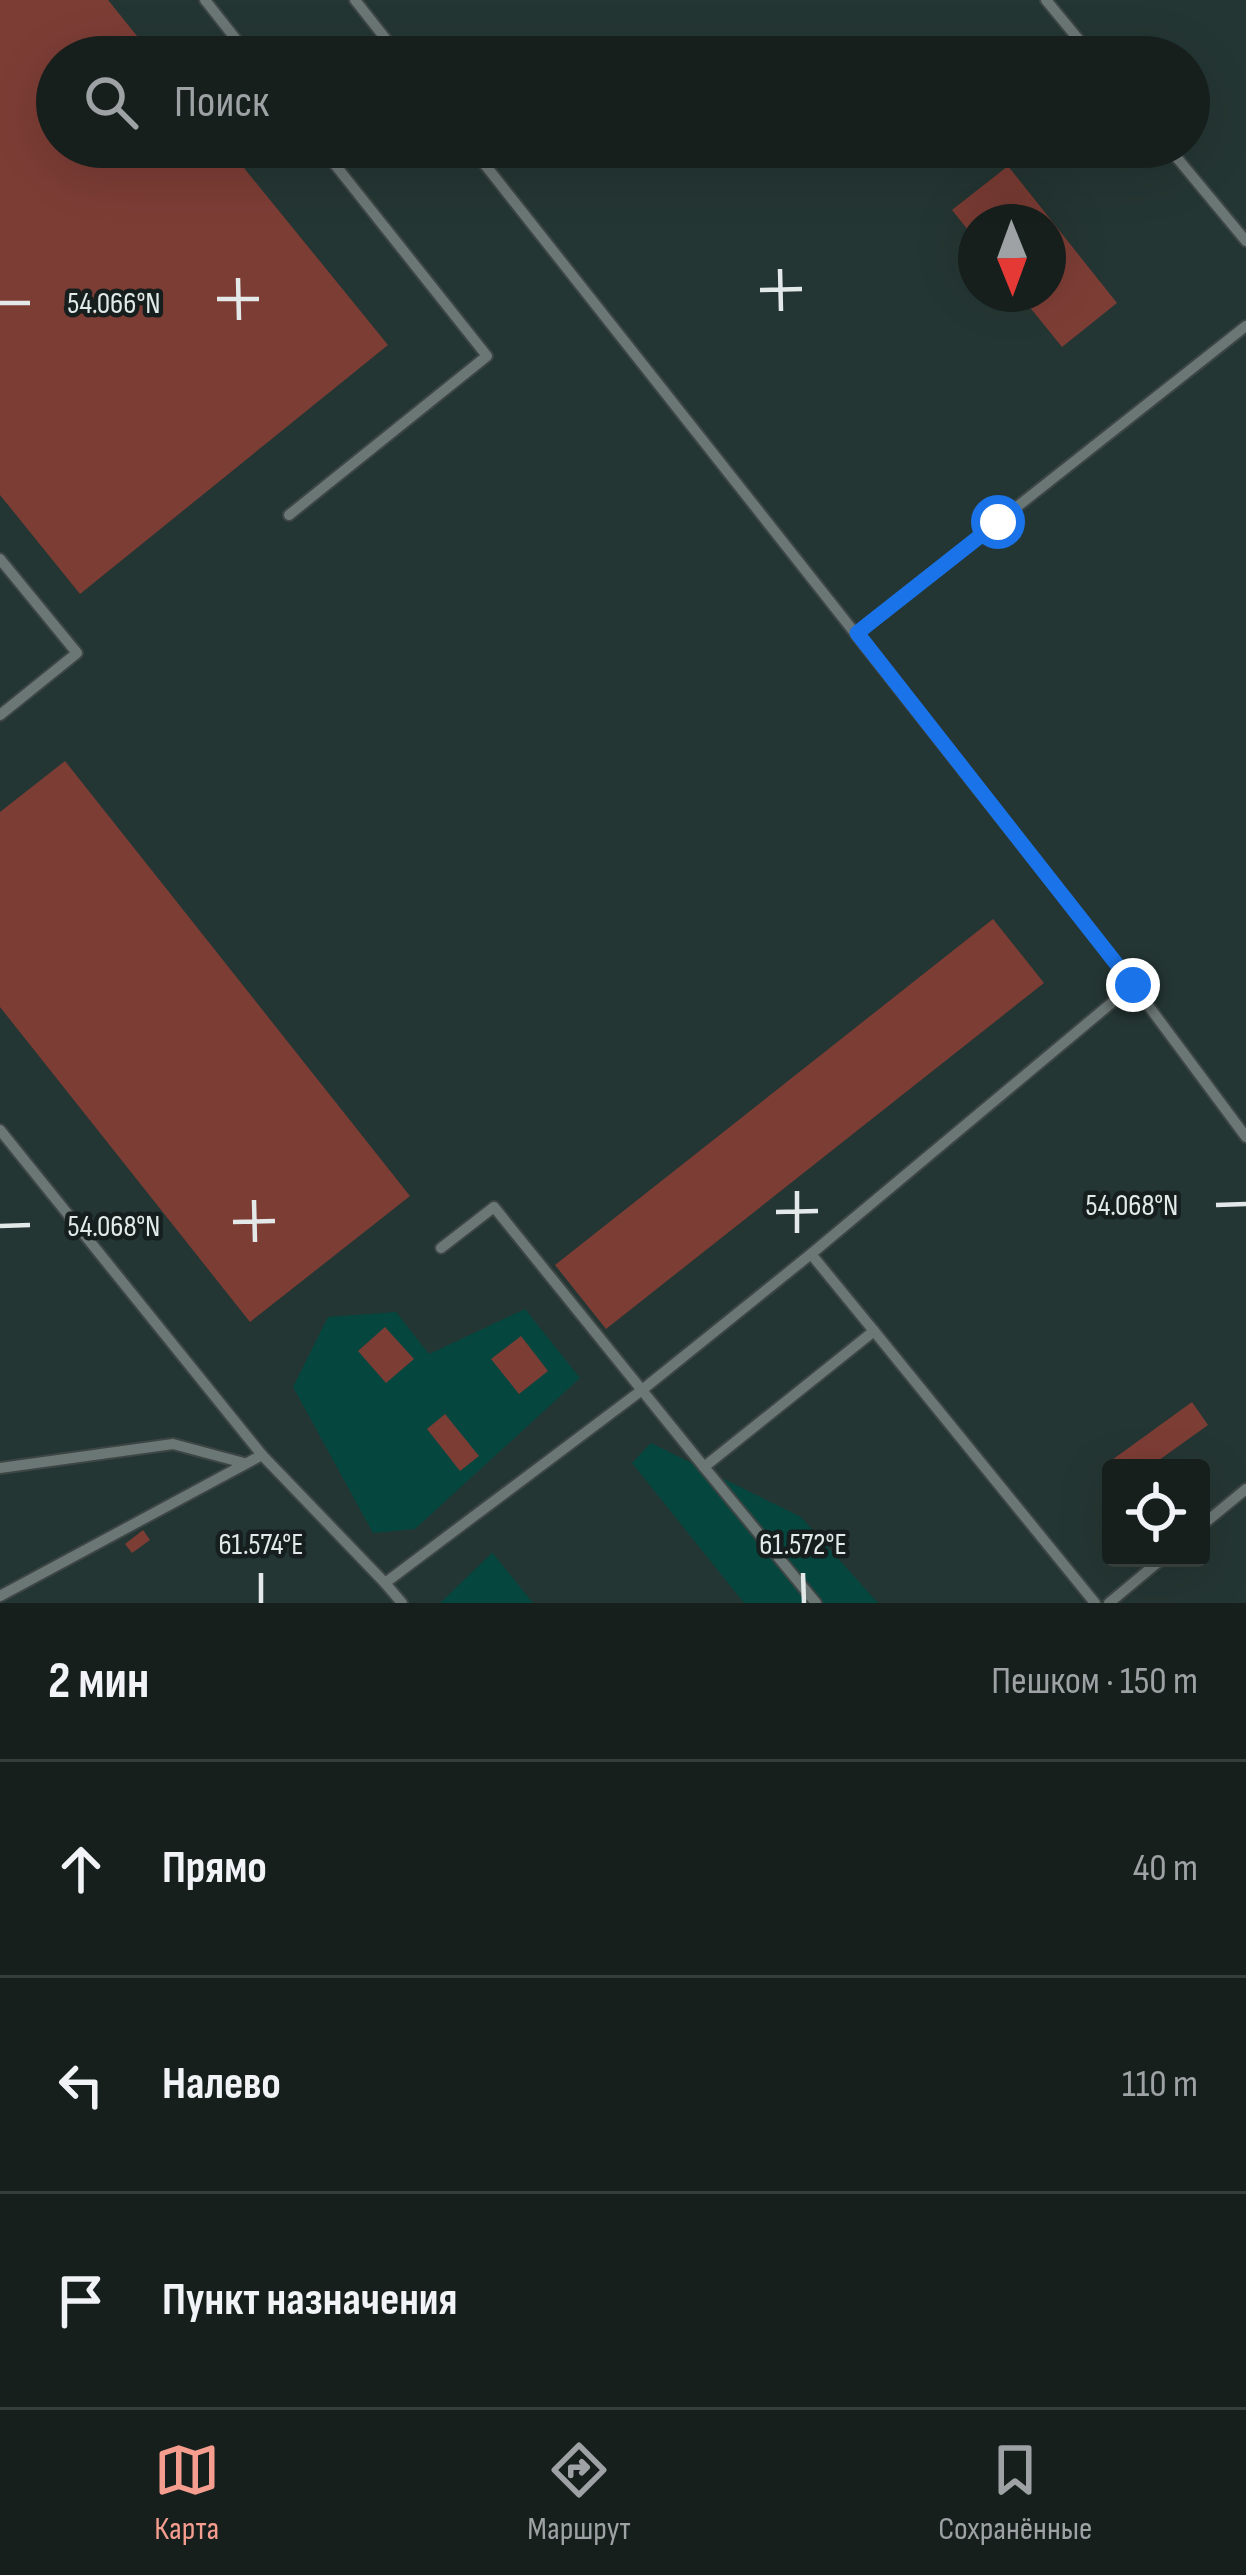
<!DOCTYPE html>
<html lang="ru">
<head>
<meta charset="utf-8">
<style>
	:root { --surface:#171f1d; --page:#242c2a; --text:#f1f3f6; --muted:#9ea2a4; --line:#363d3b; --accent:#f59d8f }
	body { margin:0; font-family:"Sofia Sans Condensed",sans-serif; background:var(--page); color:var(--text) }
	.controls { position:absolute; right:36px; bottom:36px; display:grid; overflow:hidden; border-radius:12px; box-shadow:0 12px 48px #0002 }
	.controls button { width:108px; height:108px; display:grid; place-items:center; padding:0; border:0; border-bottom:3px solid var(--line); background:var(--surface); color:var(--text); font:60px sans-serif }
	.compass { position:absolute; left:958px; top:204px; width:108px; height:108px; border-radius:50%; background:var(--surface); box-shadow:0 12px 48px #0002; rotate:179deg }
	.stop { position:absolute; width:36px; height:36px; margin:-27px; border:9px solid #1a73e8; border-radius:50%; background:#fff }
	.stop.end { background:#1a73e8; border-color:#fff; box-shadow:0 3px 12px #0008 }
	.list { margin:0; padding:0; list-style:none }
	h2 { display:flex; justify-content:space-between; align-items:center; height:156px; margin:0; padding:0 48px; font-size:51px }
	h2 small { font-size:39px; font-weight:400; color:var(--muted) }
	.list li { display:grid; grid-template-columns:78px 1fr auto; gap:36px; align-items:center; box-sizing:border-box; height:216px; padding:0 48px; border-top:3px solid var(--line) }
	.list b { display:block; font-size:45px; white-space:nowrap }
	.list em { font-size:39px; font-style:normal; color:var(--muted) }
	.icon { flex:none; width:66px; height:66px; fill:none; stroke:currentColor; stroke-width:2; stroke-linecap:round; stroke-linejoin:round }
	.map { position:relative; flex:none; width:1246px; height:1603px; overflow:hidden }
	.search { position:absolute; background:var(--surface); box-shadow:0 12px 48px #0002; left:36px; right:36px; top:36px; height:132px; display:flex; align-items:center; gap:30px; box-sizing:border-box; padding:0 42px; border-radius:66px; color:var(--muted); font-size:45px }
	.sheet { height:804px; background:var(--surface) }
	nav { display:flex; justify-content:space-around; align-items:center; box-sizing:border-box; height:168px; border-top:3px solid var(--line); background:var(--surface); font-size:33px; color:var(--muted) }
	nav a { display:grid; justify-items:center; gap:6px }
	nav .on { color:var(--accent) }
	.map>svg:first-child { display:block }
	.built { fill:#243633; fill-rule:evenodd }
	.green { fill:#05463f }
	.building { fill:#7c3d35 }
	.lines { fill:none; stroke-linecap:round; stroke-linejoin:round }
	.lane-casing { stroke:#3d4644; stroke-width:14 }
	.lane { stroke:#6b7775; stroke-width:10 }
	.route { stroke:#1a73e8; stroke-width:15 }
	.ticks { fill:none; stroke:#e3e9e8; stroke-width:4.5 }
	.ticks-label { font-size:30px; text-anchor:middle; fill:#e3e9e8; stroke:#161f1e; stroke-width:9; stroke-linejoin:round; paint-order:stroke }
</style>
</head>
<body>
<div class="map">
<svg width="1246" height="1603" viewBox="0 0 1246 1603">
	<rect width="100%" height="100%" fill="#1f2927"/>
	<path class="built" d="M0 0H1246V1603H0ZM57 57H1189V147H57ZM976 222H1048V294H976ZM1111 1468H1201V1558H1111Z"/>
	<g class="green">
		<polygon points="525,1309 580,1378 415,1529 373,1533 293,1387 328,1317 396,1312 429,1354"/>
		<polygon points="651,1443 801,1517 878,1603 744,1603 632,1463"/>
		<polygon points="492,1552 533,1603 440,1603 492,1553"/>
	</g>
	<g class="building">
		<polygon points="0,0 108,0 154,57 57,57 57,147 227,147 388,345 80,594 0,495"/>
		<polygon points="1008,166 1117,303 1062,347 1019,294 1048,294 1048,222 976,222 976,240 952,210"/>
		<polygon points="65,761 410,1196 250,1322 0,1007 0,812"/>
		<polygon points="993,919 1044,983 606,1329 555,1265"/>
		<polygon points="385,1327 414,1359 386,1383 358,1351"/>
		<polygon points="521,1336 548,1371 519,1394 491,1359"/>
		<polygon points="1192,1402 1208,1425 1148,1468 1111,1468 1111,1473 1105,1465"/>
		<polygon points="445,1414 479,1456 460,1471 427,1429"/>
		<polygon points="143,1530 150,1540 132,1553 125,1544"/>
	</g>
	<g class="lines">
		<g class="lane-casing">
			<g id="lane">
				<polyline points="205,0 250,57"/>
				<polyline points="355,0 400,57"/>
				<polyline points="1046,0 1093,57"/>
				<polyline points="471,147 1133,985 1246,1137"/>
				<polyline points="1168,147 1246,241"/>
				<polyline points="289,515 487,356 321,147"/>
				<polyline points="0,559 77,653 0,715"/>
				<polyline points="857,633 1246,326"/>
				<polyline points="0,1130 262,1455 0,1596"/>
				<polyline points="441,1248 494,1207 704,1467"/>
				<polyline points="811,1254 874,1331"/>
				<polyline points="262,1455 385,1583 642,1390 811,1254 1133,985"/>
				<polyline points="0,1468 173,1444 244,1463"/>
				<polyline points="1201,1526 1246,1489"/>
				<polyline points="385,1583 402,1603"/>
				<polyline points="816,1603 704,1467 874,1331 1095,1603"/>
				<polyline points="1109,1603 1163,1558"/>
			</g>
		</g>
		<use href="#lane" class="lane"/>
	</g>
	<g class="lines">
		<polyline class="route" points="998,522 857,633 1133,985"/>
	</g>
	<path class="ticks" d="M780 269 781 311M238 278 239 320M760 290 802 289M217 299H259M0 303H30M797 1191V1233M254 1200 255 1242M1216 1205 1246 1204M776 1212 818 1211M233 1222 275 1221M0 1226 30 1225M261 1573V1603M803 1573 804 1603"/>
	<g class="ticks-label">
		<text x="114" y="313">54.066°N</text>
		<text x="1132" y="1215">54.068°N</text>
		<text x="114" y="1236">54.068°N</text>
		<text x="261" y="1554">61.574°E</text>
		<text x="803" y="1554">61.572°E</text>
	</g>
</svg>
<div class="controls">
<button><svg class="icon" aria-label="locate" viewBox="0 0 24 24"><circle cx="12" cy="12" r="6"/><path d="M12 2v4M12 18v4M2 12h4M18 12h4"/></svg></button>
</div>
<svg class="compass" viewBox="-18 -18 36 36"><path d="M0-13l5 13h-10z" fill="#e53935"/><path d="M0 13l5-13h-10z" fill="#9ea2a4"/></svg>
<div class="stop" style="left:998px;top:522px"></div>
<div class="stop end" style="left:1133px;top:985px"></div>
<div class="search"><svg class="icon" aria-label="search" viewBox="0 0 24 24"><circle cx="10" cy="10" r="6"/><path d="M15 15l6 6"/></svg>Поиск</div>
</div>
<section class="sheet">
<h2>2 мин<small>Пешком · 150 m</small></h2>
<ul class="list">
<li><svg class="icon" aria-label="ahead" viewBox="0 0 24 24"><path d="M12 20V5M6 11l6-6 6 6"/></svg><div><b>Прямо</b></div><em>40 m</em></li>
<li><svg class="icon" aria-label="left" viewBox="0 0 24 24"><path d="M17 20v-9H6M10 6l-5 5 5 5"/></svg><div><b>Налево</b></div><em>110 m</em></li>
<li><svg class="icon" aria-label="arrive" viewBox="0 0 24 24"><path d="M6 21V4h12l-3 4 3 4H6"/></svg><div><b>Пункт назначения</b></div></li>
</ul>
</section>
<nav>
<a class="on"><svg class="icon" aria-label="map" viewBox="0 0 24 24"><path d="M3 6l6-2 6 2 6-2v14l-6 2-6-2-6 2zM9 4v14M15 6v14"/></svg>Карта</a>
<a><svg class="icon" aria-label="directions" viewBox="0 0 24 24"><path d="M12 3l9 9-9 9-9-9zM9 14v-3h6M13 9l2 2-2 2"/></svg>Маршрут</a>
<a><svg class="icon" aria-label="saved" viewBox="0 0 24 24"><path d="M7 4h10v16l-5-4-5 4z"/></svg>Сохранённые</a>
</nav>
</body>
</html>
